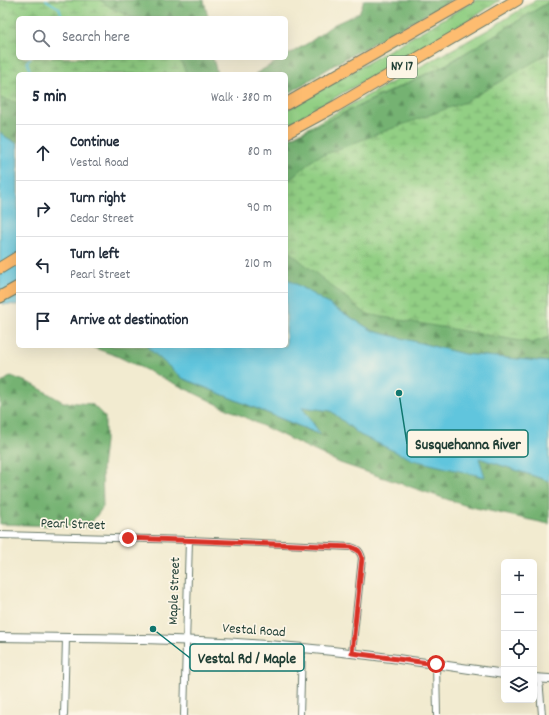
<!DOCTYPE html>
<html lang="en">
<head>
<meta charset="utf-8">
<style>
	:root { --surface:#fff; --page:#f2f2f3; --text:#1f2937; --muted:#747a83; --line:#e0e1e3 }
	body { margin:0; font-family:Dekko,sans-serif; background:var(--page); color:var(--text) }
	.controls { position:absolute; right:12px; bottom:12px; display:grid; overflow:hidden; border-radius:6px; box-shadow:0 4px 16px #0002 }
	.controls button { width:36px; height:36px; display:grid; place-items:center; padding:0; border:0; border-bottom:1px solid var(--line); background:var(--surface); color:var(--text); font:20px sans-serif }
	.stop { position:absolute; width:12px; height:12px; margin:-9px; border:3px solid #d93025; border-radius:50%; background:#fff }
	.stop.end { background:#d93025; border-color:#fff; box-shadow:0 1px 4px #0008 }
	.list { margin:0; padding:0; list-style:none }
	h2 { display:flex; justify-content:space-between; align-items:center; height:52px; margin:0; padding:0 16px; font-size:17px }
	h2 small { font-size:13px; font-weight:400; color:var(--muted) }
	.list li { display:grid; grid-template-columns:26px 1fr auto; gap:12px; align-items:center; box-sizing:border-box; height:56px; padding:0 16px; border-top:1px solid var(--line) }
	.list b { display:block; font-size:15px; white-space:nowrap }
	.list p { margin:0; font-size:13px; white-space:nowrap; color:var(--muted) }
	.list em { font-size:13px; font-style:normal; color:var(--muted) }
	.icon { flex:none; width:22px; height:22px; fill:none; stroke:currentColor; stroke-width:2; stroke-linecap:round; stroke-linejoin:round }
	.map { position:relative; flex:none; width:549px; height:715px; overflow:hidden }
	.search { position:absolute; background:var(--surface); box-shadow:0 4px 16px #0002; left:16px; top:16px; width:272px; height:44px; display:flex; align-items:center; gap:10px; box-sizing:border-box; padding:0 14px; border-radius:6px; color:var(--muted); font-size:15px }
	.panel { position:absolute; background:var(--surface); box-shadow:0 4px 16px #0002; left:16px; top:72px; width:272px; height:276px; border-radius:6px }
	.map>svg:first-child { display:block }
	.grass { fill:url(#grass-tufts); stroke:#58865c }
	.forest { fill:url(#forest-firs); stroke:#4a7853 }
	.wetland { fill:url(#wetland-marsh); stroke:#58865c }
	.water { fill:#60c5dd; stroke:#408188 }
	.lines { fill:none; stroke-linecap:round; stroke-linejoin:round }
	.stream { stroke:#60c5dd; stroke-width:2 }
	.minor-casing { stroke:#697a6b; stroke-width:8 }
	.tertiary-casing { stroke:#697a6b; stroke-width:10 }
	.motorway-casing { stroke:#697a6b; stroke-width:13 }
	.minor { stroke:#fff; stroke-width:6 }
	.tertiary { stroke:#fff; stroke-width:8 }
	.motorway { stroke:#fdbc70; stroke-width:11 }
	.route { stroke:#d93025; stroke-width:5 }
	.labels { text-anchor:middle; dominant-baseline:central; stroke-width:3.5; stroke-linejoin:round; paint-order:stroke }
	.shield { fill:#fcf5e5; stroke:#617469; stroke-width:1 }
	.shield-label { font-size:13px; font-weight:bold; fill:#1f3d34 }
	.street-label { font-size:14px; fill:#1f3d34; stroke:#fcf5e5 }
	.leader { fill:none; stroke:#0f766e; stroke-width:1.5 }
	.callout-dot { fill:#0f766e; stroke:#fcf5e5; stroke-width:1.5 }
	.callout { fill:#fcf5e5; stroke:#0f766e; stroke-width:1.5 }
	.callout-label { font-size:15px; text-anchor:middle; font-weight:bold; fill:#1f3d34 }
</style>
</head>
<body>
<div class="map">
<svg width="549" height="715" viewBox="0 0 549 715">
	<defs>
		<pattern id="grass-tufts" width="24" height="20" patternUnits="userSpaceOnUse"><rect width="24" height="20" fill="#92cf84"/><path d="M3 7l-1-3M5 7V3M7 7l1-3M15 17l-1-3M17 17v-4M19 17l1-3" fill="none" stroke="#77a96d"/></pattern>
		<pattern id="forest-firs" width="22" height="20" patternUnits="userSpaceOnUse"><rect width="22" height="20" fill="#75b272"/><path d="M5 1l3.5 6h-7zM16 11l3.5 6h-7z" fill="#5f925e"/></pattern>
		<pattern id="wetland-marsh" width="20" height="14" patternUnits="userSpaceOnUse"><rect width="20" height="14" fill="#92cf84"/><path d="M1 5h8M5 5V1M11 12h8M15 12V8" fill="none" stroke="#77a96d"/></pattern>
	</defs>
	<rect width="100%" height="100%" fill="#fcf5e5"/>
	<filter id="ink" filterUnits="userSpaceOnUse"><feTurbulence type="fractalNoise" baseFrequency=".025" numOctaves="2"/><feDisplacementMap in="SourceGraphic" scale="8" xChannelSelector="R" yChannelSelector="G"/><feConvolveMatrix kernelMatrix="1 2 1 2 8 2 1 2 1" color-interpolation-filters="sRGB"/></filter>
	<filter id="wash" filterUnits="userSpaceOnUse"><feTurbulence type="fractalNoise" baseFrequency=".012" numOctaves="4" result="noise"/><feDisplacementMap in="SourceGraphic" scale="16" xChannelSelector="R" yChannelSelector="G"/><feGaussianBlur stdDeviation="0.9" result="paint"/><feColorMatrix in="noise" values="0 0 0 0 0 0 0 0 0 0 0 0 0 0 0 0 0 1.4 0 .05"/><feComposite in="paint" operator="in"/></filter>
	<g filter="url(#wash)">
		<rect width="100%" height="100%" fill="#f2ebd0"/>
		<g class="grass">
			<polygon points="476,0 500,0 444,37 346,91 286,126 286,110"/>
			<polygon points="536,0 549,0 549,2 444,66 286,140 488,30"/>
		</g>
		<g class="forest">
			<polygon points="0,0 204,0 208,18 18,18 18,58 213,58 217,74 18,74 18,144 6,137 0,132"/>
			<polygon points="364,0 452,0 339,62 286,95 286,74 255,74 283,58 286,58 286,56 310,42 333,25 359,13"/>
			<polygon points="549,2 549,362 464,354 373,331 286,278 286,140 444,66"/>
			<polygon points="89,346 148,346 182,378 320,435 302,407 331,411 360,435 484,477 479,458 549,481 549,524 467,506 340,463 117,356"/>
			<polygon points="11,376 32,384 63,402 92,404 105,417 105,441 102,468 103,507 88,527 0,524 0,384"/>
		</g>
		<g class="wetland">
			<polygon points="0,0 100,0 113,9 134,18 18,18 18,58 179,58 187,74 18,74 18,103 0,98"/>
			<polygon points="549,53 549,337 532,343 366,314 286,249 286,183 315,158 385,131 465,102"/>
		</g>
		<g class="water">
			<polygon points="0,132 6,137 18,144 18,305 3,304 0,301"/>
			<polygon points="286,278 373,331 464,354 549,362 549,481 479,458 485,477 413,460 360,435 331,411 302,407 321,435 182,378 146,346 286,346"/>
		</g>
		<g class="lines">
			<g class="stream">
				<polyline points="46,0 59,8 63,18"/>
				<polyline points="31,74 27,61 31,58"/>
			</g>
		</g>
	</g>
	<g filter="url(#ink)">
		<g class="lines">
			<g class="minor-casing">
				<g id="minor">
					<path d="M0 535 189 540 351 547C358 549 360 551 362 558L352 653"/>
					<polyline points="436,664 437,715"/>
					<polyline points="539,678 542,715"/>
					<polyline points="64,715 66,638"/>
					<polyline points="184,715 189,540"/>
					<polyline points="300,715 302,648"/>
				</g>
			</g>
			<g class="tertiary-casing">
				<g id="tertiary">
					<path d="M0 637C84 638 168 638 251 644 336 649 420 662 504 674"/>
					<polyline points="534,678 549,679"/>
				</g>
			</g>
			<g class="motorway-casing">
				<g id="motorway">
					<polyline points="286,104 468,0"/>
					<polyline points="286,133 336,106 517,0"/>
					<polyline points="0,268 18,257"/>
					<polyline points="0,297 18,287"/>
				</g>
			</g>
			<use href="#minor" class="minor"/>
			<use href="#tertiary" class="tertiary"/>
			<use href="#motorway" class="motorway"/>
		</g>
	</g>
	<g class="lines" filter="url(#ink)">
		<path class="route" d="M128 538 351 547C358 549 360 551 362 558L352 653 436 664"/>
	</g>
	<g class="labels">
		<rect class="shield" x="387" y="56" width="30" height="22" rx="3"/>
		<g class="shield-label">
			<text x="402" y="67">NY 17</text>
		</g>
		<g class="street-label">
			<text transform="translate(73 525) rotate(2)">Pearl Street</text>
			<text transform="translate(175 591) rotate(-88)">Maple Street</text>
			<text transform="translate(254 631) rotate(4)">Vestal Road</text>
		</g>
	</g>
	<path class="leader" d="M399 393L407 444M153 629L190 658"/>
	<g class="callout-dot">
		<circle cx="399" cy="393" r="4"/>
		<circle cx="153" cy="629" r="4"/>
	</g>
	<g class="callout">
		<rect x="407" y="430" width="121" height="27" rx="4"/>
		<rect x="190" y="644" width="114" height="27" rx="4"/>
	</g>
	<g class="callout-label">
		<text x="468" y="449">Susquehanna River</text>
		<text x="247" y="663">Vestal Rd / Maple</text>
	</g>
</svg>
<div class="controls">
<button>+</button>
<button>−</button>
<button><svg class="icon" aria-label="locate" viewBox="0 0 24 24"><circle cx="12" cy="12" r="6"/><path d="M12 2v4M12 18v4M2 12h4M18 12h4"/></svg></button>
<button><svg class="icon" aria-label="layers" viewBox="0 0 24 24"><path d="M12 4l9 5-9 5-9-5zM3 14l9 5 9-5"/></svg></button>
</div>
<div class="stop" style="left:436px;top:664px"></div>
<div class="stop end" style="left:128px;top:538px"></div>
<div class="search"><svg class="icon" aria-label="search" viewBox="0 0 24 24"><circle cx="10" cy="10" r="6"/><path d="M15 15l6 6"/></svg>Search here</div>
<section class="panel">
<h2>5 min<small>Walk · 380 m</small></h2>
<ul class="list">
<li><svg class="icon" aria-label="ahead" viewBox="0 0 24 24"><path d="M12 20V5M6 11l6-6 6 6"/></svg><div><b>Continue</b><p>Vestal Road</p></div><em>80 m</em></li>
<li><svg class="icon" aria-label="right" viewBox="0 0 24 24"><path d="M7 20v-9h11M14 6l5 5-5 5"/></svg><div><b>Turn right</b><p>Cedar Street</p></div><em>90 m</em></li>
<li><svg class="icon" aria-label="left" viewBox="0 0 24 24"><path d="M17 20v-9H6M10 6l-5 5 5 5"/></svg><div><b>Turn left</b><p>Pearl Street</p></div><em>210 m</em></li>
<li><svg class="icon" aria-label="arrive" viewBox="0 0 24 24"><path d="M6 21V4h12l-3 4 3 4H6"/></svg><div><b>Arrive at destination</b></div></li>
</ul>
</section>
</div>
</body>
</html>
